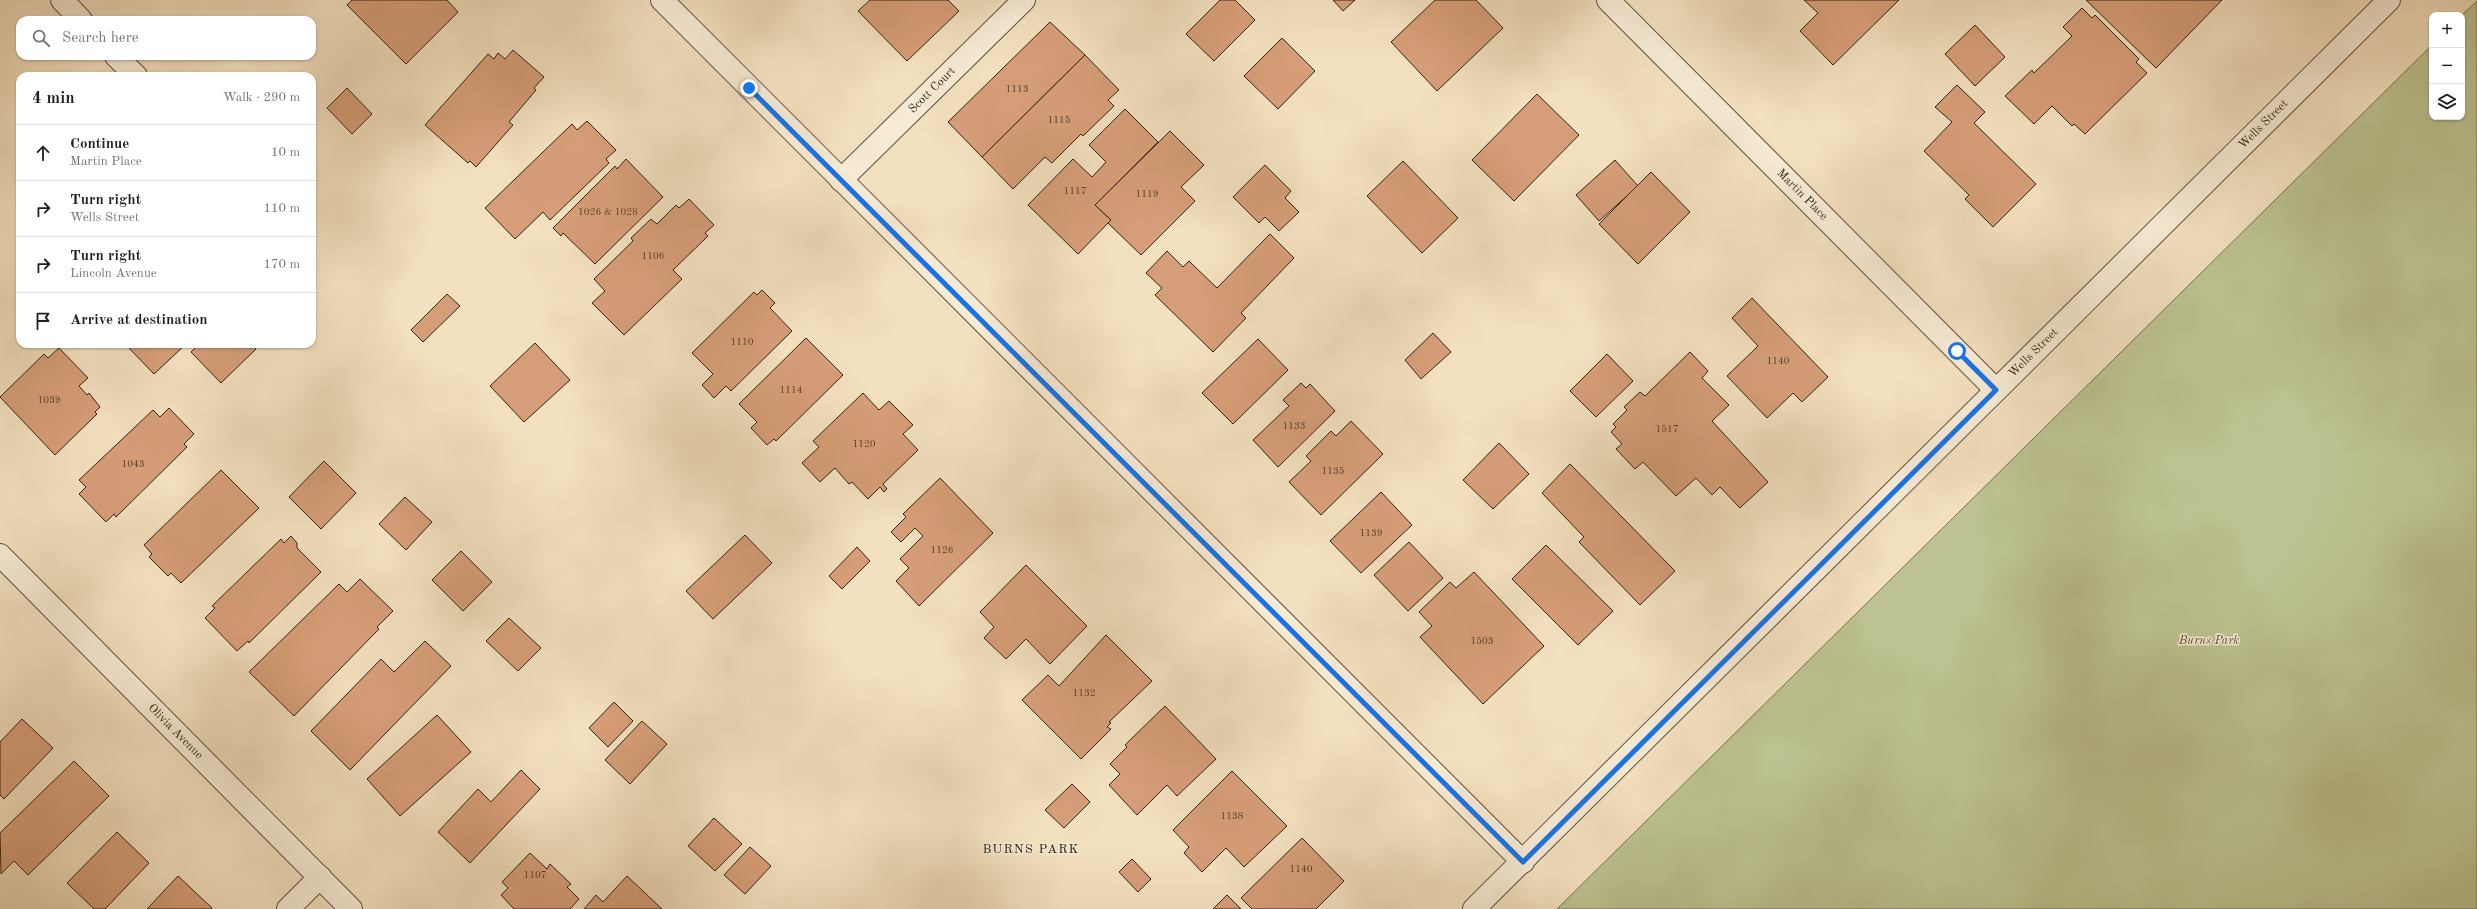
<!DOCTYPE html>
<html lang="en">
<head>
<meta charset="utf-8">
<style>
	:root { --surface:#fff; --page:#f6f6f6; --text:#202124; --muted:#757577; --line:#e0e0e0 }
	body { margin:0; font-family:"Old Standard TT",serif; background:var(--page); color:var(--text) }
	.controls { position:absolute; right:12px; top:12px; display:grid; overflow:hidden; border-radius:8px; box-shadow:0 1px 3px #0004 }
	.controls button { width:36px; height:36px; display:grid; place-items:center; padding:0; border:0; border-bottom:1px solid var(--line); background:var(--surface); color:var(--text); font:20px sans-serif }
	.stop { position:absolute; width:12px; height:12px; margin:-9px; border:3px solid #1a73e8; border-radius:50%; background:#fff }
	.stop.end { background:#1a73e8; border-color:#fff; box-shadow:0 1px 4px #0008 }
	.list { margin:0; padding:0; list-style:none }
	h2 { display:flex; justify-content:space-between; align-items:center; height:52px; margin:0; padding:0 16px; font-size:17px }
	h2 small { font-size:13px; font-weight:400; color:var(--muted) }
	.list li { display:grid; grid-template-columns:26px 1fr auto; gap:12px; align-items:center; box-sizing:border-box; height:56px; padding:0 16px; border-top:1px solid var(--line) }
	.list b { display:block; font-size:15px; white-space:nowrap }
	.list p { margin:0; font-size:13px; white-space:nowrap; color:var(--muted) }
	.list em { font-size:13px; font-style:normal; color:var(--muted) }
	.icon { flex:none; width:22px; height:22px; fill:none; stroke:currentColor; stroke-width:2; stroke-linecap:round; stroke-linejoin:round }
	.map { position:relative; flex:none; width:2477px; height:909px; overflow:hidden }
	.search { position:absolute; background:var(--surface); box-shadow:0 1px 3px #0004; left:16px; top:16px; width:300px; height:44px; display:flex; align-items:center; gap:10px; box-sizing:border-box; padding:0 14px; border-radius:12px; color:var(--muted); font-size:15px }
	.panel { position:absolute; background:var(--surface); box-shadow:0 1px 3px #0004; left:16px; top:72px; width:300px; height:276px; border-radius:12px }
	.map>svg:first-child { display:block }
	.green { fill:#bcc291; stroke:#777252 }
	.building { fill:#d69e78; stroke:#322312 }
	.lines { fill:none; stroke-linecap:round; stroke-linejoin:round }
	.minor-casing { stroke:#62523d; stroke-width:24 }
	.minor { stroke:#f7ebd5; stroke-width:22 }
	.route { stroke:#1a73e8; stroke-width:5 }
	.labels { text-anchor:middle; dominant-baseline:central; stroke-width:3; stroke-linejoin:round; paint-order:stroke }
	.number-label { font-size:10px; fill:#5b422c }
	.street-label { font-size:12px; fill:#322312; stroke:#f7ebd5 }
	.park-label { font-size:12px; font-style:italic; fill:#544b32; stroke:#f7ebd5 }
	.neighbourhood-label { font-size:13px; letter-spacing:1px; fill:#322312; stroke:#f7ebd5 }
</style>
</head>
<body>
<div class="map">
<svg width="2477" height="909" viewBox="0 0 2477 909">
	<rect width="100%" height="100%" fill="#f3e0bf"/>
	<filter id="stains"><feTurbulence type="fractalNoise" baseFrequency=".005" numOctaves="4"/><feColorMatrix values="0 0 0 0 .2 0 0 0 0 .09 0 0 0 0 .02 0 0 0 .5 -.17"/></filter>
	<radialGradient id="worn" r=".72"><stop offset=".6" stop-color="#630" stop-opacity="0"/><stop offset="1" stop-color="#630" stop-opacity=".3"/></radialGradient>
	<polygon class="green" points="2477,1 2477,909 1557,909 2432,45 2432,117 2462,117 2462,15"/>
	<g class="building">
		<polygon points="352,0 447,0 458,12 406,64 347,5"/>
		<polygon points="870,0 948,0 959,11 907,61 858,11"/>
		<polygon points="1220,0 1235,0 1255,20 1214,61 1186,34"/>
		<polygon points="1333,0 1355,0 1343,11"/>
		<polygon points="1435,0 1476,0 1503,28 1437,91 1391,42"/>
		<polygon points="1804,0 1899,0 1833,65 1800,31 1818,13"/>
		<polygon points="2086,0 2222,0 2156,68"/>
		<polygon points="2082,8 2092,18 2095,15 2139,59 2136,62 2147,73 2085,134 2074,124 2072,126 2052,106 2034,124 2005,96 2032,70 2034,73 2072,36 2063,27"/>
		<polygon points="1050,22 1085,55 982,157 948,122"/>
		<polygon points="1975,25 2005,57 1975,86 1945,54"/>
		<polygon points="1282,38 1315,71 1278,109 1244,76"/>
		<polygon points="513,50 544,77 534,88 536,90 509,122 513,125 476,167 470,161 468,163 425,125 488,54 494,59 498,53 505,59"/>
		<polygon points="1085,55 1119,90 1108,100 1114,106 1083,136 1081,134 1052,163 1045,157 1013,189 982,157"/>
		<polygon points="1957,85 1985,112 1974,123 2036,184 1993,227 1965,199 1969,195 1924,151 1952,122 1935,107"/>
		<polygon points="347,88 372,114 352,134 327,108"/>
		<polygon points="1537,94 1579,135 1514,201 1472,160"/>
		<polygon points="1125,109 1158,142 1095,205 1111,220 1078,254 1028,205 1073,159 1092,177 1106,162 1089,145"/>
		<polygon points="587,121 616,150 606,159 609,163 550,220 543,212 515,239 485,208 572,124 577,130"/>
		<polygon points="1170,131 1204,165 1181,187 1195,201 1141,255 1108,223 1111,220 1095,205"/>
		<polygon points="626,159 663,197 595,264 563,233 561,236 553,228 615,166 617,169"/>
		<polygon points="1615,160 1638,186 1599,221 1576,195"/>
		<polygon points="1403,161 1458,218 1422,253 1367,196"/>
		<polygon points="1265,165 1291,191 1285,198 1299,212 1279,231 1265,217 1259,223 1233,197"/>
		<polygon points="1651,172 1690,212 1638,264 1599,224"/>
		<polygon points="689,199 714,225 705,233 708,236 673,270 682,279 624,335 592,303 605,291 594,279 633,241 631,238 651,219 657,224 676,205 679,208"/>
		<polygon points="1270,234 1294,258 1241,313 1246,318 1213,352 1155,295 1162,288 1146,273 1167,251 1183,267 1189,261 1217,288"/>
		<polygon points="762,290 775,303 770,308 792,331 731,391 726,386 714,398 702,385 713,374 692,353 754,292 757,295"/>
		<polygon points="447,294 460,306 423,342 411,330"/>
		<polygon points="1752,298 1828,377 1802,402 1793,393 1767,418 1727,376 1758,346 1732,318"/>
		<polygon points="1433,333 1451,352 1421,379 1405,360"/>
		<polygon points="806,338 843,375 776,441 774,439 767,445 751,428 757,422 739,404"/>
		<polygon points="1258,339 1288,370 1233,424 1202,393"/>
		<polygon points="535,343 570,380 524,422 490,386"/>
		<polygon points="125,344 186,344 154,374"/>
		<polygon points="199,344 252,344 256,349 221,383 191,352"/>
		<polygon points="59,348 88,378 79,386 87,395 89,393 100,407 95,412 97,414 55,455 0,397 44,354 48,358"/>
		<polygon points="1690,352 1708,371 1702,378 1729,405 1712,421 1768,482 1740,508 1720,487 1712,495 1696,478 1676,496 1643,462 1635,469 1616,449 1622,444 1611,432 1616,427 1613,424 1627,410 1624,407 1640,392 1645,396"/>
		<polygon points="1607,354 1633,381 1596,417 1570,391"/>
		<polygon points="1301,383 1306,388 1310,384 1335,411 1278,467 1253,440 1289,406 1283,400"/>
		<polygon points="863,393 879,410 889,401 913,425 903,434 918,450 883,484 887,489 884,492 880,487 868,499 852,482 849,484 835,468 820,482 802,463 819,447 813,441"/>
		<polygon points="169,408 194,434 184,444 187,447 116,517 114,514 106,522 79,494 86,487 79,480 153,410 160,417"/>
		<polygon points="1351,421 1383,454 1321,515 1289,482 1311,461 1306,456 1331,431 1336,436"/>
		<polygon points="1499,443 1529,474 1493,509 1463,480"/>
		<polygon points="324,461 356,493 321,529 289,497"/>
		<polygon points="1570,464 1675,571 1640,605 1579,542 1584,537 1542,493"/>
		<polygon points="221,470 259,508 181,583 171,573 168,576 149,557 152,554 144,545"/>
		<polygon points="940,478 993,533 919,606 896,581 909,568 900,559 923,536 915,528 901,542 891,532 906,517 903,514"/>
		<polygon points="1381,492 1412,525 1361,573 1330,541"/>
		<polygon points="405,497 432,522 406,550 379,524"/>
		<polygon points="745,535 772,563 713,619 686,591"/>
		<polygon points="291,536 297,543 297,548 321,572 249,643 248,641 237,651 205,618 215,608 212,606 281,539 284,543"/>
		<polygon points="1409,542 1443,578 1408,611 1374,575"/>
		<polygon points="1546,545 1613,611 1578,645 1512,579"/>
		<polygon points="857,547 870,561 842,589 829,576"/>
		<polygon points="461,551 492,582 463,611 432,580"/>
		<polygon points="1026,565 1087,626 1050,664 1026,639 1006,659 984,638 994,627 980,612"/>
		<polygon points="1474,572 1544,646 1483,704 1420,637 1432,626 1419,612 1450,582 1456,588"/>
		<polygon points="360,579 393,611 377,627 379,629 294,716 249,672 339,584 347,592"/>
		<polygon points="509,618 541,648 518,671 486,641"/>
		<polygon points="1106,635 1152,681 1109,722 1111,723 1107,727 1111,729 1081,759 1022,700 1048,675 1059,686"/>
		<polygon points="425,641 451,666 350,770 311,731 381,659 394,672"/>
		<polygon points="614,702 633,721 608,747 589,728"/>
		<polygon points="1165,706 1216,759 1177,796 1167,785 1137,815 1109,785 1120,774 1110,764 1127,747 1125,745"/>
		<polygon points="437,715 471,752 400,816 367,779"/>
		<polygon points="22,719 53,748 4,799 0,795 0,742"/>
		<polygon points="642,721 667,744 630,784 605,760"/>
		<polygon points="74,761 109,796 28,875 14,861 1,874 0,833"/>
		<polygon points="521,770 540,789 470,863 438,832 478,789 491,802"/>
		<polygon points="1232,771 1287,826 1244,867 1226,848 1202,872 1184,853 1189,847 1173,830"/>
		<polygon points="1072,784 1090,802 1064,828 1045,810"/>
		<polygon points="714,818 742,844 715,871 688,846"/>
		<polygon points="117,832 149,863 105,909 94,909 67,883"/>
		<polygon points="1302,838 1344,881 1316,909 1252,909 1241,898"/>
		<polygon points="750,847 771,866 745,894 724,875"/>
		<polygon points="530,853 547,869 550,864 571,884 567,887 579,899 570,909 514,909 501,895 508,888 502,882"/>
		<polygon points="1132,859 1151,879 1138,892 1119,872"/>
		<polygon points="178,876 212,908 211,909 147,909"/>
		<polygon points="627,876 662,909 584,909 596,895 603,902"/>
		<polygon points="1227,895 1241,909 1213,909"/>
	</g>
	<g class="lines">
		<g class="minor-casing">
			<g id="minor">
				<polyline points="62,0 81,20"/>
				<polyline points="662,0 1523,862"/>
				<path id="s1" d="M1608 0 1996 390"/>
				<polyline points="116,56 136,76"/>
				<path id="s2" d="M841 180 1024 0"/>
				<path id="s3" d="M0 555 351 909"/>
				<polyline points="288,909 320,877"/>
				<path id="s4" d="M1474 909 2389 0"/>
			</g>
		</g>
		<use href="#minor" class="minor"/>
	</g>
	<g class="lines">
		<polyline class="route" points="749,88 1523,862 1996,390 1957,351"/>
	</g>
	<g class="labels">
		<g class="number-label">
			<text x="1017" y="89">1113</text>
			<text x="1059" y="120">1115</text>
			<text x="1075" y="191">1117</text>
			<text x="1147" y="194">1119</text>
			<text x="608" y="212">1026 &amp; 1028</text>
			<text x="653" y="256">1106</text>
			<text x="742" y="342">1110</text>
			<text x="1778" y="361">1140</text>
			<text x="791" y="390">1114</text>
			<text x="49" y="400">1039</text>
			<text x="1294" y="426">1133</text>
			<text x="1667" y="429">1517</text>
			<text x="864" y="444">1120</text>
			<text x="133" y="464">1043</text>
			<text x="1333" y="471">1135</text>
			<text x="1371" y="533">1139</text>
			<text x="942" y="550">1126</text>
			<text x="1482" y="641">1503</text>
			<text x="1084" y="693">1132</text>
			<text x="1232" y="816">1138</text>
			<text x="1301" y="869">1140</text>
			<text x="535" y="875">1107</text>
		</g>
		<g class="street-label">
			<text stroke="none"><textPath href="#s2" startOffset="128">Scott Court</textPath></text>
			<text stroke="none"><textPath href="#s4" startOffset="1113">Wells Street</textPath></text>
			<text stroke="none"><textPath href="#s1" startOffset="275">Martin Place</textPath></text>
			<text stroke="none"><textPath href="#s4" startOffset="789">Wells Street</textPath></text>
			<text stroke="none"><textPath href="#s3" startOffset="249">Olivia Avenue</textPath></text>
		</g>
		<g class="park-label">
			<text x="2209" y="641">Burns Park</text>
		</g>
		<g class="neighbourhood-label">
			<text x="1031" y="849">BURNS PARK</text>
		</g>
	</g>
	<rect width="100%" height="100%" filter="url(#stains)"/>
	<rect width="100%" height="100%" fill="url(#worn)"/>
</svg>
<div class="controls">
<button>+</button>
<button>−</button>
<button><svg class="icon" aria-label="layers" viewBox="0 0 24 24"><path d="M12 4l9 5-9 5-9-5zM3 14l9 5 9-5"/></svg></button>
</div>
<div class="stop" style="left:1957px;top:351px"></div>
<div class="stop end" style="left:749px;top:88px"></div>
<div class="search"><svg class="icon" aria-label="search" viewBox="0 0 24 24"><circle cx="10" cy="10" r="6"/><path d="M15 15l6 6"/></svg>Search here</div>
<section class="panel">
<h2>4 min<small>Walk · 290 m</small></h2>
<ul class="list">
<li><svg class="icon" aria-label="ahead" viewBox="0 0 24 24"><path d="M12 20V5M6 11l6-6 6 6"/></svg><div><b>Continue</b><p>Martin Place</p></div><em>10 m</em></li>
<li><svg class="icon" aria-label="right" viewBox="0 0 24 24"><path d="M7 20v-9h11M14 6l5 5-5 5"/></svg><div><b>Turn right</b><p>Wells Street</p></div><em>110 m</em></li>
<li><svg class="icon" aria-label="right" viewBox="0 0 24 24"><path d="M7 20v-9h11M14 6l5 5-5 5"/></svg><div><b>Turn right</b><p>Lincoln Avenue</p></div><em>170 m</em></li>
<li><svg class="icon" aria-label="arrive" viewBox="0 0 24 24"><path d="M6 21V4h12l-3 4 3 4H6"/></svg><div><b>Arrive at destination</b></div></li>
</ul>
</section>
</div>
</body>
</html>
